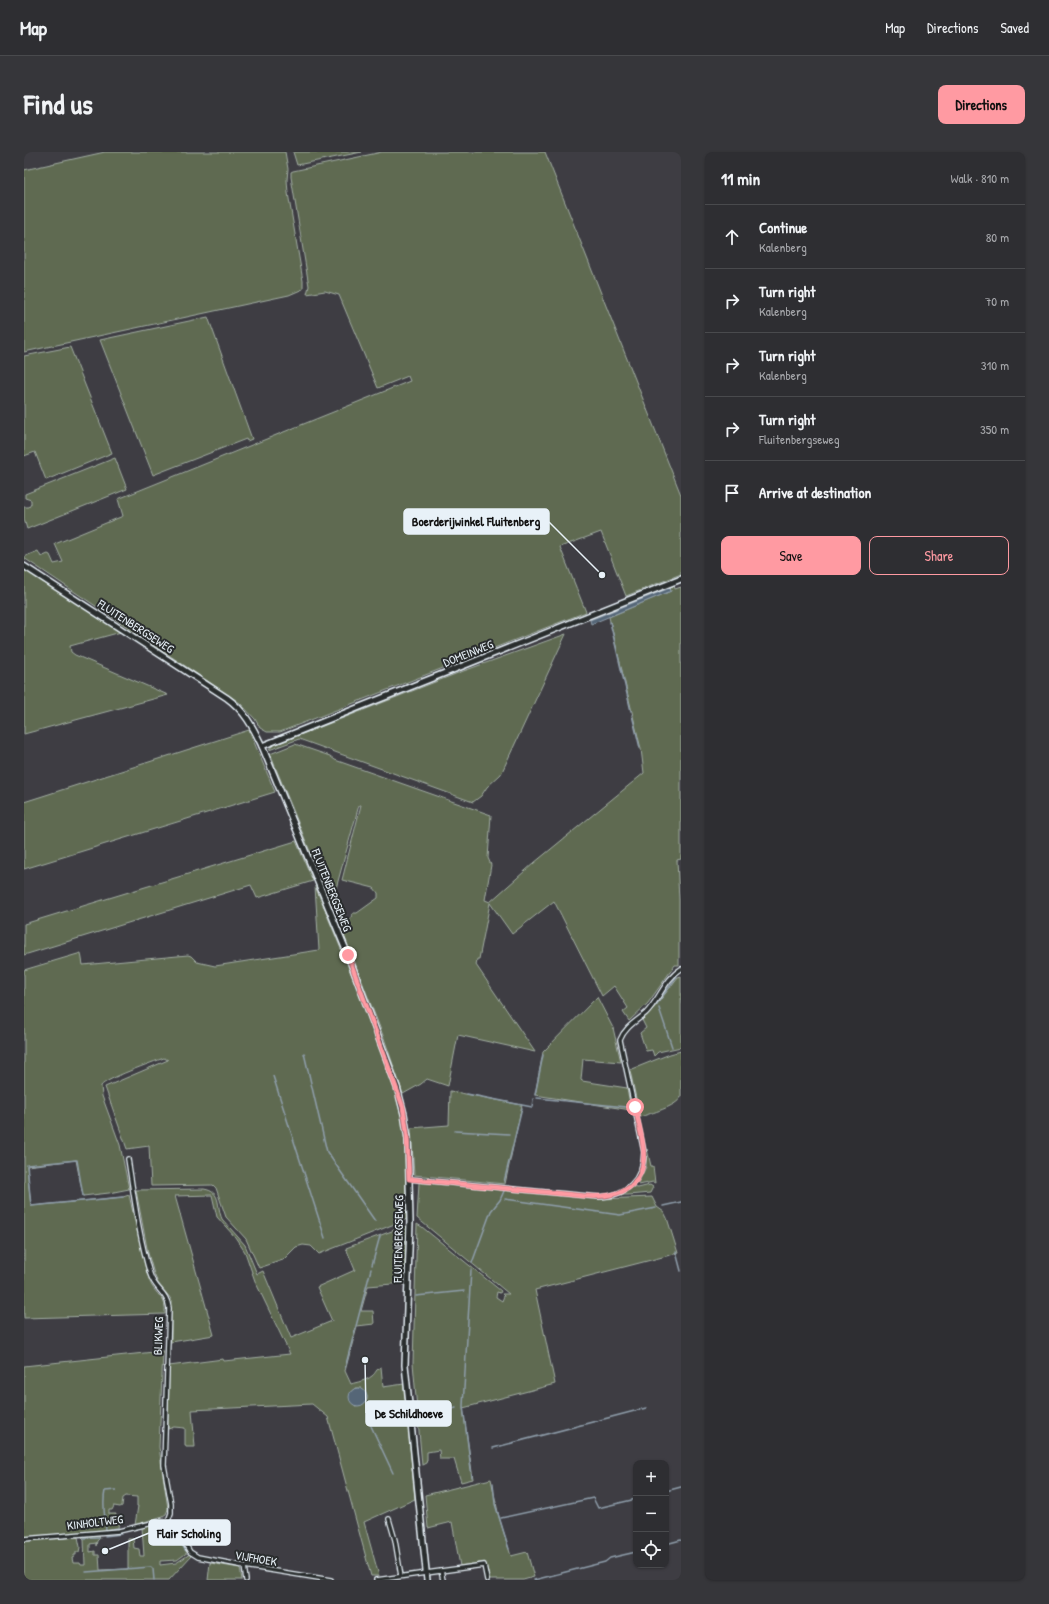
<!DOCTYPE html>
<html lang="en">
<head>
<meta charset="utf-8">
<style>
	:root { --surface:#2e2e32; --page:#36363a; --text:#f1f3f6; --muted:#a7a8ac; --line:#494a4d; --accent:#ff9aa2 }
	body { margin:0; font-family:"Patrick Hand",sans-serif; background:var(--page); color:var(--text) }
	.controls { position:absolute; right:12px; bottom:12px; display:grid; overflow:hidden; border-radius:8px; box-shadow:0 1px 3px #0004 }
	.controls button { width:36px; height:36px; display:grid; place-items:center; padding:0; border:0; border-bottom:1px solid var(--line); background:var(--surface); color:var(--text); font:20px sans-serif }
	.stop { position:absolute; width:12px; height:12px; margin:-9px; border:3px solid #ff9aa2; border-radius:50%; background:#fff }
	.stop.end { background:#ff9aa2; border-color:#fff; box-shadow:0 1px 4px #0008 }
	.list { margin:0; padding:0; list-style:none }
	h2 { display:flex; justify-content:space-between; align-items:center; height:52px; margin:0; padding:0 16px; font-size:17px }
	h2 small { font-size:13px; font-weight:400; color:var(--muted) }
	.list li { display:grid; grid-template-columns:26px 1fr auto; gap:12px; align-items:center; box-sizing:border-box; height:64px; padding:0 16px; border-top:1px solid var(--line) }
	.list b { display:block; font-size:15px; white-space:nowrap }
	.list p { margin:0; font-size:13px; white-space:nowrap; color:var(--muted) }
	.list em { font-size:13px; font-style:normal; color:var(--muted) }
	.actions { display:flex; gap:8px; padding:12px 16px }
	.actions a { flex:1; padding:9px 0; border:1px solid var(--accent); border-radius:8px; text-align:center; font-size:14px; color:var(--accent) }
	.actions .main { background:var(--accent); color:#111 }
	.icon { flex:none; width:22px; height:22px; fill:none; stroke:currentColor; stroke-width:2; stroke-linecap:round; stroke-linejoin:round }
	.map { position:relative; flex:none; width:657px; height:1428px; overflow:hidden; border-radius:8px }
	header { display:flex; align-items:center; gap:24px; box-sizing:border-box; height:56px; padding:0 20px; background:var(--surface); border-bottom:1px solid var(--line) }
	header strong { font-size:19px }
	nav { display:flex; gap:22px; margin-inline-start:auto; font-size:14px }
	.intro { display:flex; align-items:center; justify-content:space-between; box-sizing:border-box; height:96px; padding:0 24px }
	h1 { margin:0; font-size:28px }
	.button { padding:10px 18px; border-radius:8px; background:var(--accent); color:#111; font-size:14px; font-weight:700 }
	main { display:flex; gap:24px; padding:0 24px }
	aside { flex:1; background:var(--surface); border-radius:8px; box-shadow:0 1px 3px #0004 }
	.map>svg:first-child { display:block }
	.green { fill:#5e6a51; stroke:#a3aea4; fill-rule:evenodd }
	.water { fill:#546677; stroke:#8f9eab }
	.lines { fill:none; stroke-linecap:round; stroke-linejoin:round }
	.stream { stroke:#8f9eab; stroke-width:1.5 }
	.street-casing { stroke:#e8f1f8; stroke-width:6 }
	.secondary-casing { stroke:#e8f1f8; stroke-width:8 }
	.street { stroke:#2a2d2e; stroke-width:3.5 }
	.secondary { stroke:#2a2d2e; stroke-width:5 }
	.route { stroke:#ff9aa2; stroke-width:5 }
	.labels { text-anchor:middle; dominant-baseline:central; stroke-width:4; stroke-linejoin:round; paint-order:stroke }
	.street-label { font-size:12px; fill:#e8f1f8; stroke:#2a2d2e }
	.leader { fill:none; stroke:#e8f1f8; stroke-width:1.5 }
	.callout-dot { fill:#e8f1f8; stroke:#2a2d2e; stroke-width:1.5 }
	.callout { fill:#e8f1f8; stroke:#e8f1f8; stroke-width:1.5 }
	.callout-label { font-size:13px; text-anchor:middle; font-weight:bold; fill:#111 }
</style>
</head>
<body>
<header>
<strong>Map</strong>
<nav><a>Map</a><a>Directions</a><a>Saved</a></nav>
</header>
<div class="intro"><h1>Find us</h1><a class="button">Directions</a></div>
<main>
<div class="map">
<svg width="657" height="1428" viewBox="0 0 657 1428">
	<rect width="100%" height="100%" fill="#3e3d43"/>
	<filter id="ink" filterUnits="userSpaceOnUse"><feTurbulence type="fractalNoise" baseFrequency=".025" numOctaves="2"/><feDisplacementMap in="SourceGraphic" scale="8" xChannelSelector="R" yChannelSelector="G"/><feConvolveMatrix kernelMatrix="1 2 1 2 8 2 1 2 1" color-interpolation-filters="sRGB"/></filter>
	<g filter="url(#ink)">
		<g class="green">
			<polygon points="81,0 261,0 264,17 263,28 264,41 279,129 279,137 265,143 0,200 0,18"/>
			<polygon points="269,0 338,0 273,13"/>
			<polygon points="358,0 521,0 657,343 657,422 602,444 577,380 536,395 562,460 256,580 243,580 236,576 231,567 216,551 200,540 0,406 4,403 14,399 17,405 24,402 26,403 30,412 39,410 31,392 99,364 94,347 386,229 384,224 354,236 315,143 301,139 283,142 285,134 267,25 267,20 269,19"/>
			<polygon points="184,165 228,287 223,289 222,287 129,323 76,188"/>
			<polygon points="46,195 88,301 22,328 11,300 0,304 0,204"/>
			<polygon points="91,306 103,337 3,377 0,367 0,355 5,355 7,352 7,348 1,346 1,342"/>
			<polygon points="0,416 97,480 46,494 47,500 51,503 144,543 0,582"/>
			<polygon points="650,434 651,437 657,435 657,707 653,708 655,748 655,813 651,813 624,851 605,869 599,860 604,856 590,834 578,844 530,749 488,782 466,751 455,807 453,807 452,813 511,900 434,883 424,934 403,927 397,932 379,942 360,886 319,781 329,761 333,761 354,746 354,741 350,736 318,728 337,653 335,653 311,740 309,746 306,748 246,602 271,592 306,604 311,608 467,663 464,706 467,713 461,748 466,750 510,711 620,621 617,597 585,465 647,439 646,436"/>
			<polygon points="542,482 477,622 463,635 457,644 449,650 275,587 245,598 248,594 434,521"/>
			<polygon points="225,578 251,640 0,717 0,650"/>
			<polygon points="272,689 289,729 233,746 227,733 0,803 0,772"/>
			<path d="M291 734 343 860 375 948 380 973 383 1067 295 1102 287 1094 279 1093 272 1095 259 1108 235 1116 222 1087 202 1065 192 1036 189 1033 127 1034 125 994 103 997 81 935 144 908 140 906C129 910 81 927 77 934L78 944 96 993 105 1037 85 1041 59 1044 52 1008 3 1014 7 1054 99 1045 105 1043 123 1122C125 1126 126 1131 128 1134 136 1147 142 1145 141 1162L0 1166V818L57 801 59 813 164 803 167 804 173 810 191 814 295 798Z"/>
			<polygon points="657,824 657,895 634,900 630,904 628,898 622,899 616,881 622,876 618,868 631,855 654,825"/>
			<polygon points="573,845 589,876 597,910 559,907 557,928 558,929 603,936 607,958 511,943 519,900"/>
			<path d="M657 899V945C652 955 627 961 616 965L606 918 646 902Z"/>
			<polygon points="426,939 498,953 481,1032 390,1023 387,976 425,973"/>
			<polygon points="623,997 627,1014 629,1014 631,1031 629,1030 615,1033 614,1031 622,1015"/>
			<polygon points="396,1029 578,1047 628,1045 633,1055 640,1060 643,1066 654,1101 511,1138 531,1232 439,1256 449,1327 437,1330 430,1307 416,1307 415,1298 403,1300 403,1308 402,1311 398,1313 389,1211 393,1072 398,1075 477,1139 476,1141 473,1140 472,1145 478,1149 480,1144 478,1142 485,1142 393,1066 395,1031"/>
			<polygon points="626,1033 629,1035 626,1041 604,1043 594,1043 608,1035 614,1036"/>
			<path d="M180 1037C198 1040 192 1053 198 1067L221 1093 233 1122 239 1119 267 1186 308 1169 293 1135 331 1118 322 1096 384 1073 381 1131 344 1134 337 1159H349L350 1172 333 1174 321 1219 327 1232C333 1230 342 1229 348 1224 352 1221 352 1217 357 1215L359 1235 380 1232 391 1347 340 1370 355 1424H347L304 1265 288 1252 168 1258 171 1295H162L161 1293V1276L150 1275 144 1277 145 1214 199 1207 200 1209 266 1202 231 1129 221 1100 211 1085 193 1065 188 1043 151 1044 190 1183 147 1190V1147L134 1131 130 1122 124 1101 112 1038ZM331 1236H337L343 1244V1248L337 1253 331 1254 327 1240Z"/>
			<polygon points="139,1199 135,1295 144,1357 142,1362 139,1364 111,1373 114,1354 113,1354 113,1345 102,1344 99,1346 98,1354 96,1355 90,1354 88,1358 85,1358 85,1362 92,1362 91,1366 95,1366 94,1377 0,1385 0,1214"/>
			<polygon points="467,1327 475,1365 487,1404 503,1400 510,1425 499,1428 465,1428 461,1410 436,1414 428,1370 404,1376 401,1343"/>
			<path d="M134 1371V1378H137V1371C149 1370 153 1380 158 1389L152 1390 141 1385V1389L151 1393 159 1391 164 1400 153 1408 136 1409V1413L152 1411 166 1402 167 1404 145 1428H0V1389L54 1385 56 1395 55 1400H52V1403H50V1405L48 1406 49 1411H56L57 1413H61L60 1387 58 1385 75 1383 76 1386 73 1389 72 1394V1391L66 1392V1400L71 1399V1403H75L76 1418 104 1417V1387H109L110 1396 115 1397 116 1404H120L118 1375Z"/>
			<polygon points="186,1411 216,1416 218,1428 184,1428"/>
		</g>
		<g class="water">
			<polygon points="646,436 647,439 567,472 566,468"/>
			<circle cx="334" cy="1245" r="9"/>
		</g>
		<g class="lines">
			<g class="stream">
				<polyline points="586,470 607,559"/>
				<polyline points="608,563 616,596"/>
				<polyline points="632,853 653,824"/>
				<polyline points="635,856 648,895"/>
				<polyline points="280,901 303,1000 351,1069"/>
				<polyline points="249,924 301,1086"/>
				<polyline points="443,942 508,955 509,947"/>
				<polyline points="511,943 519,903"/>
				<polyline points="513,946 602,955"/>
				<polyline points="431,979 485,982"/>
				<polyline points="480,1030 498,956"/>
				<polyline points="59,1044 53,1008 3,1013 7,1054 99,1045"/>
				<polyline points="481,1047 596,1063 632,1056"/>
				<polyline points="639,1054 657,1050"/>
				<polyline points="652,1100 657,1119"/>
				<polyline points="448,1111 467,1059 476,1048 480,1039"/>
				<polyline points="348,1113 356,1084"/>
				<polyline points="447,1118 439,1254 448,1325"/>
				<polyline points="392,1144 440,1139"/>
				<polyline points="321,1216 347,1117"/>
				<polyline points="394,1266 432,1256"/>
				<polyline points="347,1274 369,1321"/>
				<polyline points="469,1296 622,1256"/>
				<polyline points="469,1331 471,1352 485,1397"/>
				<path d="M92 1338 81 1339C78 1351 81 1365 82 1378L94 1376"/>
				<polyline points="642,1339 657,1335"/>
				<polyline points="477,1366 569,1346 574,1356 612,1347"/>
				<polyline points="138,1372 147,1375 155,1388"/>
				<polyline points="81,1384 97,1382"/>
				<polyline points="60,1386 75,1385"/>
				<polyline points="642,1392 657,1388"/>
				<polyline points="158,1393 162,1399"/>
				<polyline points="62,1420 127,1415 129,1417 130,1428"/>
				<polyline points="510,1428 581,1410 586,1406 612,1400"/>
			</g>
			<g class="street-casing">
				<g id="street">
					<path d="M104 1007C110 1045 115 1085 126 1122 131 1138 143 1140 145 1156L140 1313 147 1352V1361L144 1369"/>
					<path d="M385 1027 575 1045C602 1044 619 1028 620 1000L596 888C601 875 613 869 622 861 635 848 641 827 657 817"/>
					<polyline points="365,1367 371,1388 377,1424"/>
					<polyline points="0,1387 95,1379 141,1368 150,1373 166,1400 174,1405 220,1414 307,1428"/>
					<polyline points="220,1414 222,1428"/>
					<polyline points="417,1419 419,1428"/>
					<polyline points="352,1428 460,1413 463,1428"/>
				</g>
			</g>
			<g class="secondary-casing">
				<g id="secondary">
					<path d="M0 414 203 546C220 558 229 575 238 594L324 803 373 935 380 962 384 987 386 1070 381 1213 403 1428"/>
					<polyline points="238,594 657,427"/>
				</g>
			</g>
			<use href="#street" class="street"/>
			<use href="#secondary" class="secondary"/>
		</g>
	</g>
	<g class="lines" filter="url(#ink)">
		<path class="route" d="M324 803 379 955 383 981 385 1027 561 1044C586 1046 615 1041 619 1011 622 995 614 971 611 955"/>
	</g>
	<g class="labels">
		<g class="street-label">
			<text transform="translate(112 474) rotate(33)">FLUITENBERGSEWEG</text>
			<text transform="translate(444 501) rotate(-22)">DOMEINWEG</text>
			<text transform="translate(308 738) rotate(68)">FLUITENBERGSEWEG</text>
			<text transform="translate(374 1087) rotate(-89)">FLUITENBERGSEWEG</text>
			<text transform="translate(134 1184) rotate(-88)">BLIKWEG</text>
			<text transform="translate(71 1370) rotate(-7)">KINHOLTWEG</text>
			<text transform="translate(232 1406) rotate(10)">VIJFHOEK</text>
		</g>
	</g>
	<path class="leader" d="M578 423L525 370M341 1208L342 1261M81 1399L125 1381"/>
	<g class="callout-dot">
		<circle cx="578" cy="423" r="4"/>
		<circle cx="341" cy="1208" r="4"/>
		<circle cx="81" cy="1399" r="4"/>
	</g>
	<g class="callout">
		<rect x="380" y="357" width="145" height="25" rx="4"/>
		<rect x="342" y="1249" width="85" height="25" rx="4"/>
		<rect x="125" y="1368" width="81" height="25" rx="4"/>
	</g>
	<g class="callout-label">
		<text x="452" y="374">Boerderijwinkel Fluitenberg</text>
		<text x="385" y="1266">De Schildhoeve</text>
		<text x="165" y="1386">Flair Scholing</text>
	</g>
</svg>
<div class="controls">
<button>+</button>
<button>−</button>
<button><svg class="icon" aria-label="locate" viewBox="0 0 24 24"><circle cx="12" cy="12" r="6"/><path d="M12 2v4M12 18v4M2 12h4M18 12h4"/></svg></button>
</div>
<div class="stop" style="left:611px;top:955px"></div>
<div class="stop end" style="left:324px;top:803px"></div>
</div>
<aside>
<h2>11 min<small>Walk · 810 m</small></h2>
<ul class="list">
<li><svg class="icon" aria-label="ahead" viewBox="0 0 24 24"><path d="M12 20V5M6 11l6-6 6 6"/></svg><div><b>Continue</b><p>Kalenberg</p></div><em>80 m</em></li>
<li><svg class="icon" aria-label="right" viewBox="0 0 24 24"><path d="M7 20v-9h11M14 6l5 5-5 5"/></svg><div><b>Turn right</b><p>Kalenberg</p></div><em>70 m</em></li>
<li><svg class="icon" aria-label="right" viewBox="0 0 24 24"><path d="M7 20v-9h11M14 6l5 5-5 5"/></svg><div><b>Turn right</b><p>Kalenberg</p></div><em>310 m</em></li>
<li><svg class="icon" aria-label="right" viewBox="0 0 24 24"><path d="M7 20v-9h11M14 6l5 5-5 5"/></svg><div><b>Turn right</b><p>Fluitenbergseweg</p></div><em>350 m</em></li>
<li><svg class="icon" aria-label="arrive" viewBox="0 0 24 24"><path d="M6 21V4h12l-3 4 3 4H6"/></svg><div><b>Arrive at destination</b></div></li>
</ul>
<div class="actions"><a class="main">Save</a><a>Share</a></div>
</aside>
</main>
</body>
</html>
